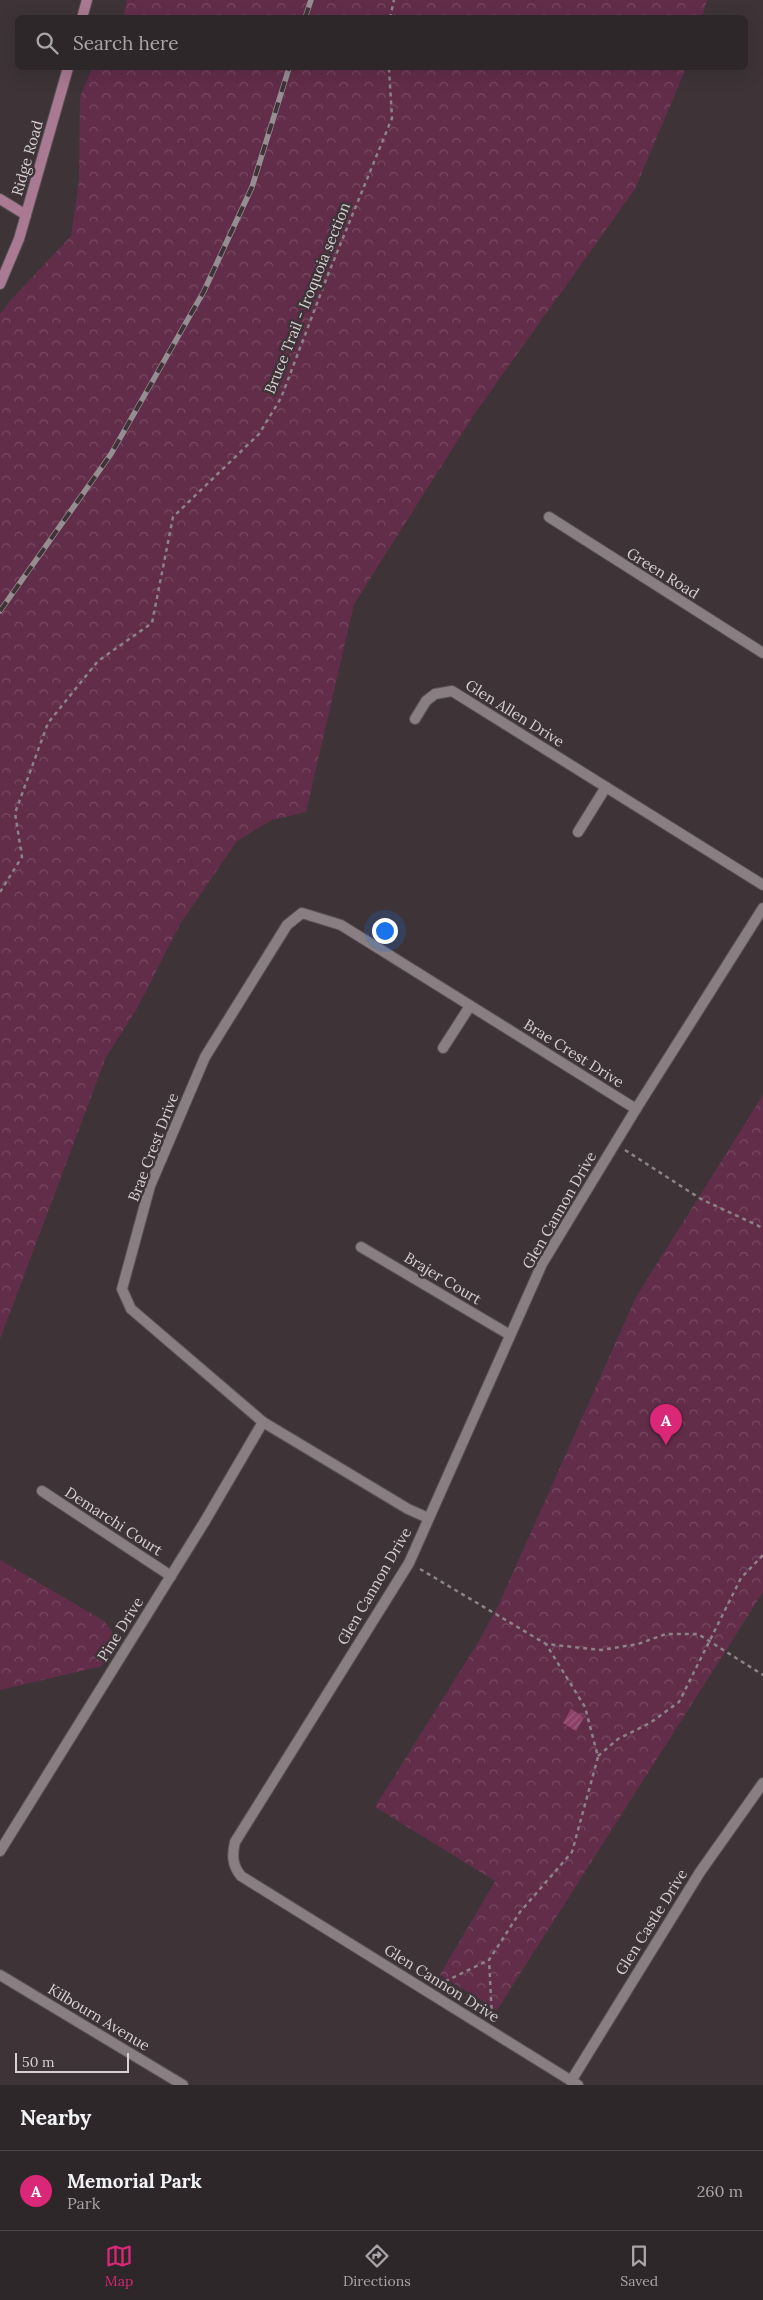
<!DOCTYPE html>
<html lang="en">
<head>
<meta charset="utf-8">
<style>
	:root { --surface:#2e272a; --page:#3a3336; --text:#f1f3f6; --muted:#a7a5a8; --line:#494447; --accent:#db2777 }
	body { margin:0; font-family:Lora,serif; background:var(--page); color:var(--text) }
	.scale { position:absolute; left:15px; bottom:12px; width:114px; box-sizing:border-box; padding-left:5px; border:2px solid #d6d0d3; border-top:0; font-size:14px; line-height:18px; white-space:nowrap; color:#d6d0d3; -webkit-text-stroke:4px #3e3438; paint-order:stroke }
	.you { position:absolute; left:384px; top:930px; width:18px; height:18px; margin:-12px; border:4px solid #fff; border-radius:50%; background:#1a73e8; box-shadow:0 0 0 8px #1a73e833 }
	.badge { display:grid; place-items:center; width:32px; height:32px; border-radius:50%; background:var(--accent); color:#fff; font-size:16px; font-weight:700 }
	.pin { position:absolute; translate:-50% -41px; filter:drop-shadow(0 1px 2px #0008) }
	.pin::after { content:''; position:absolute; top:26px; width:18px; height:15px; background:inherit; clip-path:polygon(0 0,100% 0,50% 100%) }
	.list { margin:0; padding:0; list-style:none }
	h2 { display:flex; justify-content:space-between; align-items:center; height:65px; margin:0; padding:0 20px; font-size:21px }
	h2 small { font-size:16px; font-weight:400; color:var(--muted) }
	.list li { display:grid; grid-template-columns:32px 1fr auto; gap:15px; align-items:center; box-sizing:border-box; height:80px; padding:0 20px; border-top:1px solid var(--line) }
	.list b { display:block; font-size:19px; white-space:nowrap }
	.list p { margin:0; font-size:16px; white-space:nowrap; color:var(--muted) }
	.list em { font-size:16px; font-style:normal; color:var(--muted) }
	.icon { flex:none; width:28px; height:28px; fill:none; stroke:currentColor; stroke-width:2; stroke-linecap:round; stroke-linejoin:round }
	.map { position:relative; flex:none; width:763px; height:2085px; overflow:hidden }
	.search { position:absolute; background:var(--surface); box-shadow:0 5px 20px #0002; left:15px; right:15px; top:15px; height:55px; display:flex; align-items:center; gap:12px; box-sizing:border-box; padding:0 18px; border-radius:8px; color:var(--muted); font-size:19px }
	.sheet { height:145px; background:var(--surface) }
	nav { display:flex; justify-content:space-around; align-items:center; box-sizing:border-box; height:70px; border-top:1px solid var(--line); background:var(--surface); font-size:14px; color:var(--muted) }
	nav a { display:grid; justify-items:center; gap:2px }
	nav .on { color:var(--accent) }
	.map>svg:first-child { display:block }
	.forest { fill:url(#forest-crowns) }
	.building { fill:url(#building-hatch) }
	.lines { fill:none; stroke-linecap:round; stroke-linejoin:round }
	.street-casing { stroke:#595256; stroke-width:12 }
	.secondary-casing { stroke:#595256; stroke-width:12 }
	.path { stroke:#8b8386; stroke-width:2.5; stroke-dasharray:4 4; stroke-linecap:butt }
	.street { stroke:#897e82; stroke-width:10 }
	.secondary { stroke:#a97a91; stroke-width:10 }
	.rail-casing { stroke:#958e91; stroke-width:5.5 }
	.rail { stroke:#3e3438; stroke-width:4; stroke-dasharray:11; stroke-linecap:butt }
	.labels { text-anchor:middle; dominant-baseline:central; stroke-width:5; stroke-linejoin:round; paint-order:stroke }
	.street-label { font-size:15px; fill:#d6d0d3; stroke:#3e3438 }
</style>
</head>
<body>
<div class="map">
<svg width="763" height="2085" viewBox="0 0 763 2085">
	<defs>
		<pattern id="forest-crowns" width="20" height="18" patternUnits="userSpaceOnUse" patternTransform="scale(1.25)"><rect width="20" height="18" fill="#622d49"/><path d="M2 6a3 3 0 1 1 6 0M12 15a3 3 0 1 1 6 0" fill="none" stroke="#784a62"/></pattern>
		<pattern id="building-hatch" width="6" height="6" patternUnits="userSpaceOnUse" patternTransform="scale(1.25)"><rect width="6" height="6" fill="#8b4168"/><path d="M-1 1l2-2M0 6l6-6M5 7l2-2" fill="none" stroke="#9b5b7d"/></pattern>
	</defs>
	<rect width="100%" height="100%" fill="#3e3438"/>
	<g class="forest">
		<polygon points="127,0 707,0 702,18 123,17"/>
		<polygon points="92,68 686,68 635,189 475,413 354,604 306,812 272,820 237,841 180,924 138,1007 106,1057 0,1339 0,314 11,300 71,236 79,181 80,97"/>
		<polygon points="763,1095 763,1592 497,2010 440,1975 495,1881 375,1807 479,1641 499,1604 636,1297"/>
		<polygon points="0,1560 104,1621 119,1642 102,1666 0,1690"/>
	</g>
	<polygon class="building" points="571,1709 584,1717 576,1731 563,1723"/>
	<g class="lines">
		<g class="street-casing">
			<g id="street">
				<polyline points="549,517 763,653"/>
				<polyline points="415,719 426,701 435,694 452,691 763,885"/>
				<polyline points="578,832 606,787"/>
				<polyline points="443,1048 470,1006"/>
				<polyline points="361,1247 510,1335"/>
				<polyline points="42,1491 171,1576"/>
				<polyline points="428,1518 408,1509 263,1422 131,1309 122,1289 150,1186 205,1057 287,925 302,913 341,925 636,1109"/>
				<polyline points="0,1851 205,1521 263,1422"/>
				<polyline points="0,1975 183,2085"/>
				<polyline points="571,2081 700,1872 763,1783"/>
				<path d="M578 2085 241 1876C232 1865 232 1855 235 1842L409 1563 542 1264 636 1109 763 908"/>
			</g>
		</g>
		<g class="secondary-casing">
			<g id="secondary">
				<polyline points="82,18 87,0"/>
				<polyline points="0,199 26,215"/>
				<polyline points="0,284 19,239 68,68"/>
			</g>
		</g>
		<g class="path">
			<polyline points="390,18 394,0"/>
			<polyline points="0,892 22,857 15,813 48,723 98,661 152,623 173,517 259,434 281,398 327,277 392,118 389,68"/>
			<polyline points="625,1150 701,1199 763,1228"/>
			<polyline points="420,1569 546,1644 601,1650 638,1644 666,1634 698,1634 763,1675"/>
			<polyline points="598,1756 618,1739 650,1723 679,1702 741,1578 763,1555"/>
			<polyline points="438,1985 489,1960"/>
			<polyline points="492,2017 489,1960 520,1912 572,1852 598,1757 585,1707 546,1644"/>
		</g>
		<use href="#street" class="street"/>
		<use href="#secondary" class="secondary"/>
		<g class="rail-casing">
			<g id="rail">
				<polyline points="305,18 311,0"/>
				<polyline points="0,611 111,454 204,291 252,187 289,68"/>
			</g>
		</g>
		<use href="#rail" class="rail"/>
	</g>
	<g class="labels">
		<g class="street-label">
			<text transform="translate(27 158) rotate(-74)">Ridge Road</text>
			<text transform="translate(307 298) rotate(-68)">Bruce Trail - Iroquoia section</text>
			<text transform="translate(663 573) rotate(32)">Green Road</text>
			<text transform="translate(515 713) rotate(32)">Glen Allen Drive</text>
			<text transform="translate(574 1053) rotate(32)">Brae Crest Drive</text>
			<text transform="translate(153 1147) rotate(-69)">Brae Crest Drive</text>
			<text transform="translate(559 1210) rotate(-60)">Glen Cannon Drive</text>
			<text transform="translate(443 1278) rotate(31)">Brajer Court</text>
			<text transform="translate(114 1521) rotate(33)">Demarchi Court</text>
			<text transform="translate(374 1586) rotate(-60)">Glen Cannon Drive</text>
			<text transform="translate(120 1629) rotate(-58)">Pine Drive</text>
			<text transform="translate(651 1922) rotate(-58)">Glen Castle Drive</text>
			<text transform="translate(442 1983) rotate(32)">Glen Cannon Drive</text>
			<text transform="translate(99 2017) rotate(31)">Kilbourn Avenue</text>
		</g>
	</g>
</svg>
<div class="scale">50 m</div>
<div class="you"></div>
<div class="pin badge" style="left:666px;top:1445px">A</div>
<div class="search"><svg class="icon" aria-label="search" viewBox="0 0 24 24"><circle cx="10" cy="10" r="6"/><path d="M15 15l6 6"/></svg>Search here</div>
</div>
<section class="sheet">
<h2>Nearby<small></small></h2>
<ul class="list">
<li><span class="badge">A</span><div><b>Memorial Park</b><p>Park</p></div><em>260 m</em></li>
</ul>
</section>
<nav>
<a class="on"><svg class="icon" aria-label="map" viewBox="0 0 24 24"><path d="M3 6l6-2 6 2 6-2v14l-6 2-6-2-6 2zM9 4v14M15 6v14"/></svg>Map</a>
<a><svg class="icon" aria-label="directions" viewBox="0 0 24 24"><path d="M12 3l9 9-9 9-9-9zM9 14v-3h6M13 9l2 2-2 2"/></svg>Directions</a>
<a><svg class="icon" aria-label="saved" viewBox="0 0 24 24"><path d="M7 4h10v16l-5-4-5 4z"/></svg>Saved</a>
</nav>
</body>
</html>
